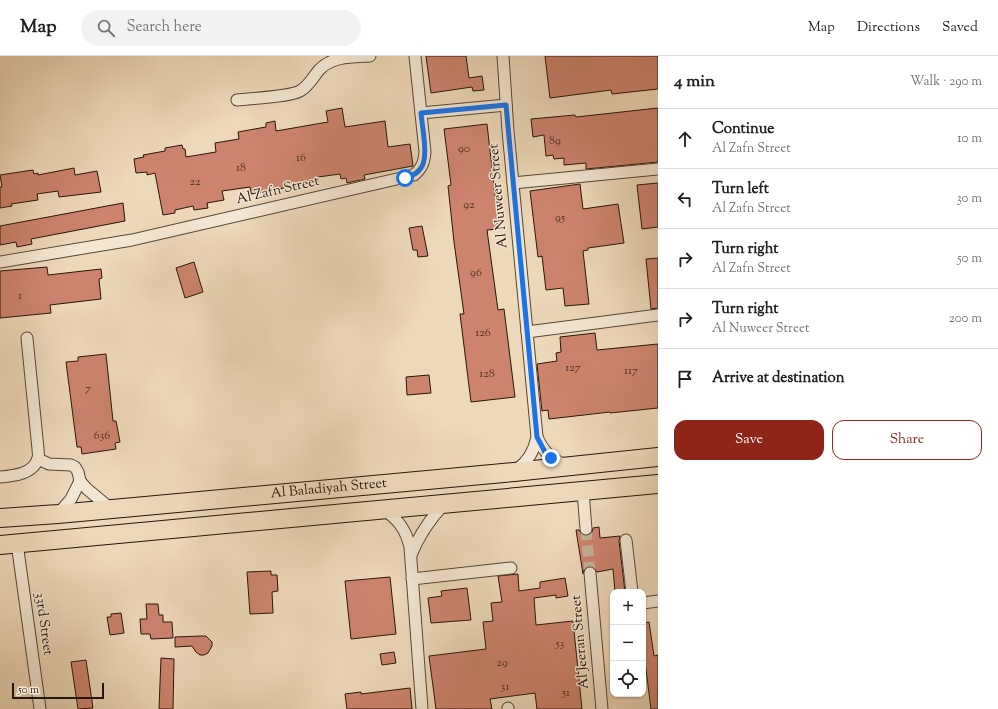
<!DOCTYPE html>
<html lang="en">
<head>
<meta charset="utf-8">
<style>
	:root { --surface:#fff; --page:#f2f2f2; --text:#202124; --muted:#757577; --line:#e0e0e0; --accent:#8f2418 }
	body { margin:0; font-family:"Sorts Mill Goudy",serif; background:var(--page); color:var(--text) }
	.controls { position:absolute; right:12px; bottom:12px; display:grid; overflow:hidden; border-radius:8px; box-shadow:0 1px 3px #0004 }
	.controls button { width:36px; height:36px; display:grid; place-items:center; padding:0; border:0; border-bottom:1px solid var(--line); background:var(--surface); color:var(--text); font:20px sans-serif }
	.scale { position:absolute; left:12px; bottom:10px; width:92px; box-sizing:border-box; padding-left:4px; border:2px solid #27170a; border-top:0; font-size:11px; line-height:14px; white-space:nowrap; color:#27170a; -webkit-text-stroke:3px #f3e6d2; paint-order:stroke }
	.stop { position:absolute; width:12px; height:12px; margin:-9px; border:3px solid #1a73e8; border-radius:50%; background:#fff }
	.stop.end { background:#1a73e8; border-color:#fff; box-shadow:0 1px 4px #0008 }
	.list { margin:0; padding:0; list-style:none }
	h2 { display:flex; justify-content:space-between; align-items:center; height:52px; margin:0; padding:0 16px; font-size:17px }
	h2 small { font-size:13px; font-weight:400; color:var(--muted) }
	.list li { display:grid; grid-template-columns:26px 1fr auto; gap:12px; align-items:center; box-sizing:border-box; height:60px; padding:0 16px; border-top:1px solid var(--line) }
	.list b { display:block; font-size:15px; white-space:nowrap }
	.list p { margin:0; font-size:13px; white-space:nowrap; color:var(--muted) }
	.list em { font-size:13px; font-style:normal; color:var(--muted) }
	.actions { display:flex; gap:8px; padding:12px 16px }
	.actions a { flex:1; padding:9px 0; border:1px solid var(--accent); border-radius:12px; text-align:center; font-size:14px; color:var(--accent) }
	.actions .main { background:var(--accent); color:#fff }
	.icon { flex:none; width:22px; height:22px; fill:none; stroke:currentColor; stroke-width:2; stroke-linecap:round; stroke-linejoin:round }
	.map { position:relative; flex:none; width:658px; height:653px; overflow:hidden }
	header { display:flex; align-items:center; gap:24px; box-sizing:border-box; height:56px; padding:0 20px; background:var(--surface); border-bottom:1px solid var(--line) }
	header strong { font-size:19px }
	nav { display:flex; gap:22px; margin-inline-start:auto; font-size:14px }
	.search { width:280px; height:36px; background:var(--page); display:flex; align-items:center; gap:10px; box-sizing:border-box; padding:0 14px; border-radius:22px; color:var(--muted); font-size:15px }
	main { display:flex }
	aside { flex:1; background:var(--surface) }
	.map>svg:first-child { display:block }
	.building { fill:#cd836e; stroke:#27170a }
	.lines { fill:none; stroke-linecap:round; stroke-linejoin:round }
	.street-tunnel { stroke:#c5b196; stroke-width:11; stroke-dasharray:11 5.5; stroke-linecap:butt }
	.street-casing { stroke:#584736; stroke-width:13 }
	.primary-casing { stroke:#27170a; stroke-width:20 }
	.street { stroke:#f3e6d2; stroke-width:11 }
	.primary { stroke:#edd8b9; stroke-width:18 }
	.route { stroke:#1a73e8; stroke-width:5 }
	.labels { text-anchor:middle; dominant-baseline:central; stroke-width:3; stroke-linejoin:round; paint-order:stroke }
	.number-label { font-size:12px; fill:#503223 }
	.street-label { font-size:14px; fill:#27170a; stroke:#f3e6d2 }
</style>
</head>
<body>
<header>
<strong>Map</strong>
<div class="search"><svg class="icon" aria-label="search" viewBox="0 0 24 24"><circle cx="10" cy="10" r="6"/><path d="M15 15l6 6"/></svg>Search here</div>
<nav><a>Map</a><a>Directions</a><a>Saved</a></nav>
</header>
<main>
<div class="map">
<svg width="658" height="653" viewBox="0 0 658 653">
	<rect width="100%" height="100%" fill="#edd8b9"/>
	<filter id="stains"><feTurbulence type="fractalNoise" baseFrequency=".005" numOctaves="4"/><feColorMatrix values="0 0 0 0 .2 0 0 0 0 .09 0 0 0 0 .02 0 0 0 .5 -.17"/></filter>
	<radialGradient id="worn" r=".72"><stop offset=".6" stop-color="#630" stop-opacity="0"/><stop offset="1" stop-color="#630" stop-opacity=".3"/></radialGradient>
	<g class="building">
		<polygon points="426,0 466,0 469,22 482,20 484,34 473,35 472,31 431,37"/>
		<polygon points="545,0 658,0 658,33 612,38 611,34 550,42"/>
		<polygon points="342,52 345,71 385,65 388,91 410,88 413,110 364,119 365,123 347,127 346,122 341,123 340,118 318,121 318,126 251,138 250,131 222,135 224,144 207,147 208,152 194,154 193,150 175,154 175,157 163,159 155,117 147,119 147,116 136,117 134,103 144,101 143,99 165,95 165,92 182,89 183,93 185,93 186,101 216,96 215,87 239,83 238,76 266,71 266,67 275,65 276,75 328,66 326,55"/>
		<polygon points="658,52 658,106 586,113 586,107 564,109 564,102 554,103 553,99 546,100 544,79 533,81 531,63 575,59 576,61"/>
		<polygon points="487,68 499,173 487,174 498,254 504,253 515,341 471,346 460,258 464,258 454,186 448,130 451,129 444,73"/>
		<polygon points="74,112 75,119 97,115 101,136 59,141 58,135 37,138 38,144 11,148 12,150 0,152 0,131 2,131 0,119 33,114 34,118 38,117 38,119"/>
		<polygon points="658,127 658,171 642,173 637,129"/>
		<polygon points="580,128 583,153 618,148 624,187 588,192 588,194 583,195 589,248 565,250 563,232 546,234 542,200 538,201 530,135"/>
		<polygon points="123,147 125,165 31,183 32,188 17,191 16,186 0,189 0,170"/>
		<polygon points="422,170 428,200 418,201 417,194 413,194 409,172"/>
		<polygon points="658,202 658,252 651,253 646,203"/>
		<polygon points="194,206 203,236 185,242 176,212"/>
		<polygon points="47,211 48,219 101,213 102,222 99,223 101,243 50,249 51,257 0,262 0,215"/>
		<polygon points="595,277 597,294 658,288 658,352 610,357 610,356 549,363 548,354 542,355 537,308 557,305 556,297 561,296 560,281"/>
		<polygon points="106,298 113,365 116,365 120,386 115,387 116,393 82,398 81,391 77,391 66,306 78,305 78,301"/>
		<polygon points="429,319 431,337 407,339 406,321"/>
		<polygon points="599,471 600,482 620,480 619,485 625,536 615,536 613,513 597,516 593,511 589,510 584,514 583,518 576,474 579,474 583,479 587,480 592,476 593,472"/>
		<polygon points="271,515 271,519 277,519 278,535 272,536 273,557 250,558 247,516"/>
		<polygon points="518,518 519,535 540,532 540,526 565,522 568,540 556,542 556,539 534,542 536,569 573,565 582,653 537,653 535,637 490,643 492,653 436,653 429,600 486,593 483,566 493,565 491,547 502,546 498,520"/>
		<polygon points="390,521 396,578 351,583 345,525"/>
		<polygon points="467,532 471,564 431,567 428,542 442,540 441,535"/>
		<polygon points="146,548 158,548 159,559 163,559 163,566 172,566 173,582 151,583 150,578 141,578 140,563 147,563"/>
		<polygon points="121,557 124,577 110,579 107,561 111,561 111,558"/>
		<polygon points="649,566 654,600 658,599 658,653 651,653 643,590 643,567"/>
		<polygon points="201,580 206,580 212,586 212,590 208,597 204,599 200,599 196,596 192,590 175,591 175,581"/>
		<polygon points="394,596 396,607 382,609 380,598"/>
		<polygon points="161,602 174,603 173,653 159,653"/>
		<polygon points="86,604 93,652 78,653 71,606"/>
		<polygon points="410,632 412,653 347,653 345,638 361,636 361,638"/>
	</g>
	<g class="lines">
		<polyline class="street-tunnel" points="586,473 590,517"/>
		<g class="street-casing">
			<g id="street">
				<path d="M503 0 508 75 537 381C534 396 528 406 516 414"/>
				<path d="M237 44C252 42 289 41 300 35 309 30 313 21 319 14 332 0 352 1 370 0"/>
				<polyline points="421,57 506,49"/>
				<polyline points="513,127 658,113"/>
				<path d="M0 206 132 184 414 119C422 112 424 107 425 96L415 0"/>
				<polyline points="527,276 658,259"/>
				<path d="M537 381C543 395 551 403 565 409"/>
				<polyline points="38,403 49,408 71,409 75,411 78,416 80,425 87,433 110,452"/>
				<path d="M0 421C13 420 34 418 38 402 39 400 38 396 38 393L27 282"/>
				<polyline points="583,435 586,473"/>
				<path d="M382 453C398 462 406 474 410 491L422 653"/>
				<polyline points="58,458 71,443 80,425"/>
				<polyline points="626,484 632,536"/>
				<polyline points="17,487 40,653"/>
				<path d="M411 499C419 479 430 463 445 447"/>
				<polyline points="590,517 602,653"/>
				<polyline points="412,523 511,512"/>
				<polyline points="643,547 658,545"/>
				<polyline points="508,652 508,653"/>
			</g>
		</g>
		<g class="primary-casing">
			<g id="primary">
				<path id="s1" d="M0 462 58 458 514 416 658 401"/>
				<polyline points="0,489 658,428"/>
			</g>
		</g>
		<use href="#street" class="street"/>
		<use href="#primary" class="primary"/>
	</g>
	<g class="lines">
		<path class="route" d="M405 122C411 120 417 118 421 112 429 101 422 71 421 57L506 49 537 381 545 396 551 402"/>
	</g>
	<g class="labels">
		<g class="number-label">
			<text x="555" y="85">89</text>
			<text x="464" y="93">90</text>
			<text x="301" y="102">16</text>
			<text x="241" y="112">18</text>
			<text x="195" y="126">22</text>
			<text x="469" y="149">92</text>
			<text x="560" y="162">95</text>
			<text x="476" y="217">96</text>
			<text x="20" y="240">1</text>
			<text x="483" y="277">126</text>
			<text x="573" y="312">127</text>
			<text x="631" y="315">117</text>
			<text x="487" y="318">128</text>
			<text x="88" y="333">7</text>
			<text x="102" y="380">636</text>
			<text x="560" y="588">53</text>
			<text x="502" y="607">29</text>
			<text x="505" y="631">31</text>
			<text x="566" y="637">51</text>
		</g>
		<g class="street-label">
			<text transform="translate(278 135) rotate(-13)">Al Zafn Street</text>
			<text transform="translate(499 140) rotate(-95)">Al Nuweer Street</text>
			<text stroke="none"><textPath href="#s1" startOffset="330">Al Baladiyah Street</textPath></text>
			<text transform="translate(43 568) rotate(82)">33rd Street</text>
			<text transform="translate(581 586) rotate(-95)">Al Jeeran Street</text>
		</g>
	</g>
	<rect width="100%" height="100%" filter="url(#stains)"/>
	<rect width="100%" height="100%" fill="url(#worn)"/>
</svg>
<div class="controls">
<button>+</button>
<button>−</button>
<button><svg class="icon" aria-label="locate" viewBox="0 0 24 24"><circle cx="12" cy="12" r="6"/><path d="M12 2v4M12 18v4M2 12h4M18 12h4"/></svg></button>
</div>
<div class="scale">50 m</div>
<div class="stop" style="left:405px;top:122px"></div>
<div class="stop end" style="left:551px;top:402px"></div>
</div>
<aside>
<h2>4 min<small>Walk · 290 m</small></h2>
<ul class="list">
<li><svg class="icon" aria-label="ahead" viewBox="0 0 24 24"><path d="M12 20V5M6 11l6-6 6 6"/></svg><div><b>Continue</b><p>Al Zafn Street</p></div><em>10 m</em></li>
<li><svg class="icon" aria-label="left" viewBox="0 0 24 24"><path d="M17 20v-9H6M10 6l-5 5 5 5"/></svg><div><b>Turn left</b><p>Al Zafn Street</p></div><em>30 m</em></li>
<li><svg class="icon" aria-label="right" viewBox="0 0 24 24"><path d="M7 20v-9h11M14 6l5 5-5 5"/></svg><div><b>Turn right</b><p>Al Zafn Street</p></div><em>50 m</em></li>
<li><svg class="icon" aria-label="right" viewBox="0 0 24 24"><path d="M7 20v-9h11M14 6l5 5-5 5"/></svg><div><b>Turn right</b><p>Al Nuweer Street</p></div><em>200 m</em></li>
<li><svg class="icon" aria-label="arrive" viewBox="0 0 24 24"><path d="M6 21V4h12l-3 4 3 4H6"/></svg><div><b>Arrive at destination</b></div></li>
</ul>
<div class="actions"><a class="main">Save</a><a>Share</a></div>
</aside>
</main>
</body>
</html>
